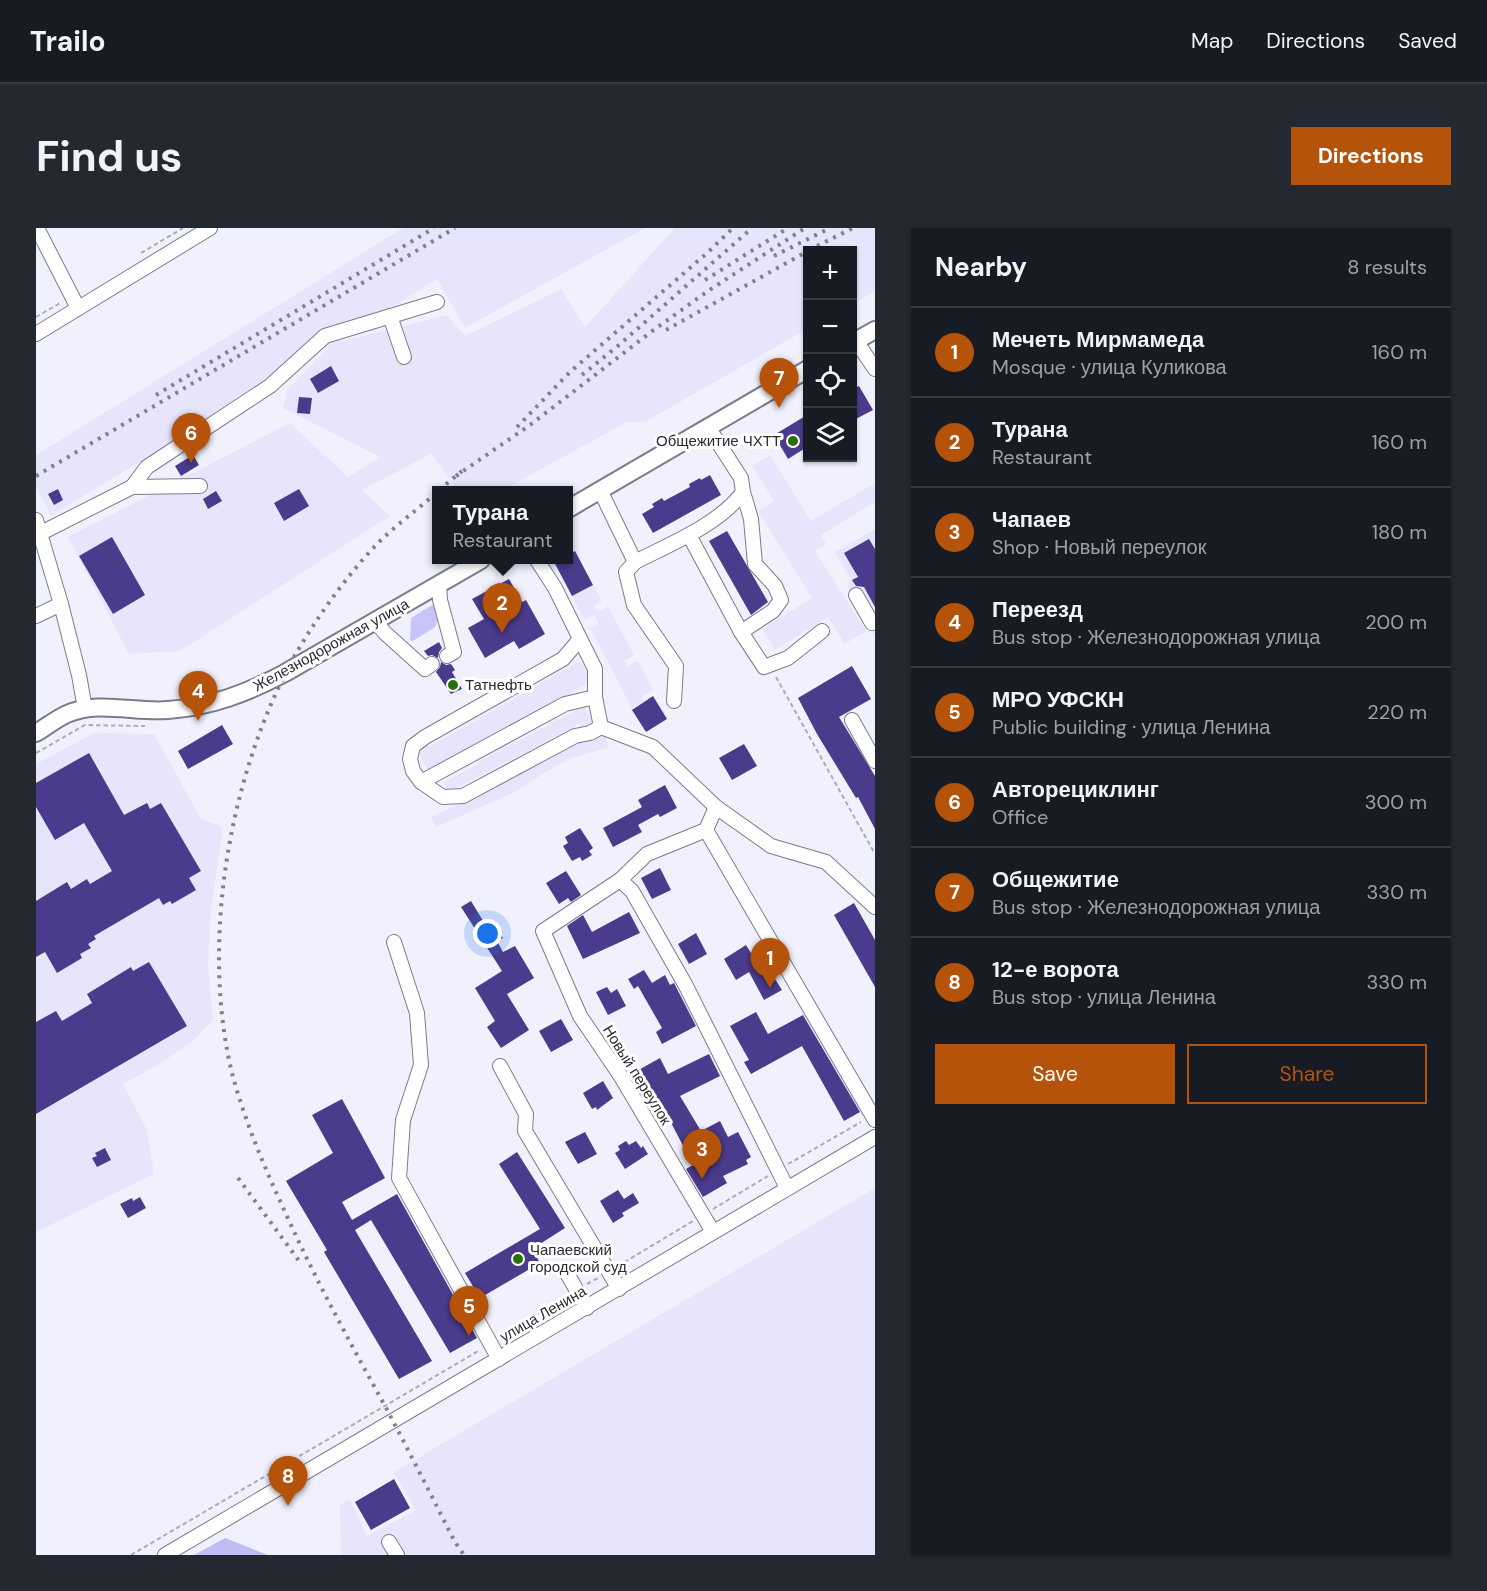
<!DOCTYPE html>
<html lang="en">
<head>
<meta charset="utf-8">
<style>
	:root { --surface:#171b24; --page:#242831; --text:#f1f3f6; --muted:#9ea1a6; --line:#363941; --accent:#b45309 }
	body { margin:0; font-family:"DM Sans",sans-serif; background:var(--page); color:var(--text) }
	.controls { position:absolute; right:18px; top:18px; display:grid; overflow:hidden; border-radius:0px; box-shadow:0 2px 4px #0004 }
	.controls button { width:54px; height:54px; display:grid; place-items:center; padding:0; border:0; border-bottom:2px solid var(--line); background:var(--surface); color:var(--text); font:30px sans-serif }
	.you { position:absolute; left:452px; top:706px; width:21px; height:21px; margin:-15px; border:4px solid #fff; border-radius:50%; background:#1a73e8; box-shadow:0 0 0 9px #1a73e833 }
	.badge { display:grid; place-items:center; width:39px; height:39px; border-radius:50%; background:var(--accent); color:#fff; font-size:20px; font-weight:700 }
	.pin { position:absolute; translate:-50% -50px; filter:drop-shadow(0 2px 3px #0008) }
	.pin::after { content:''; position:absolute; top:32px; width:21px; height:18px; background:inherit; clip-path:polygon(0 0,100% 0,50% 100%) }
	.popup { position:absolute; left:396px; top:258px; width:141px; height:78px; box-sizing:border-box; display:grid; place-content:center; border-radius:0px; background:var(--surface); filter:drop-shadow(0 2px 4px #0005); font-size:20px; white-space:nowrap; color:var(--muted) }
	.popup b { font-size:22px; color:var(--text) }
	.popup::after { content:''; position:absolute; left:50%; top:100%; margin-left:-12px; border:12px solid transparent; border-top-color:var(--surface) }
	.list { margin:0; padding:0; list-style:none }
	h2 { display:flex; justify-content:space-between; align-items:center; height:78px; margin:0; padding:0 24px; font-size:26px }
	h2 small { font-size:20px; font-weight:400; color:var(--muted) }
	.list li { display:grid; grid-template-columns:39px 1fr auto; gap:18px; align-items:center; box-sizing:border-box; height:90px; padding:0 24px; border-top:2px solid var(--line) }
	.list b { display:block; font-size:22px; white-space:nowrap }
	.list p { margin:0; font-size:20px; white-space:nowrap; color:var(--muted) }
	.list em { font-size:20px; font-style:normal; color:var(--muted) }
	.actions { display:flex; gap:12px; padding:18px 24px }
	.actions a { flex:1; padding:14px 0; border:2px solid var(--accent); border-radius:0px; text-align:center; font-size:21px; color:var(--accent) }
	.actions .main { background:var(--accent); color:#fff }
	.icon { flex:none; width:33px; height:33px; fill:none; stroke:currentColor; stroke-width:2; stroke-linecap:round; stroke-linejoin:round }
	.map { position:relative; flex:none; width:839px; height:1327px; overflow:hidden; border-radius:0px }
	header { display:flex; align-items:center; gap:36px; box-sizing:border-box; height:84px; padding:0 30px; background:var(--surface); border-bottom:2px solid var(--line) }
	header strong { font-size:28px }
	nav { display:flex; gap:33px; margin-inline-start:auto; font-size:21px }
	.intro { display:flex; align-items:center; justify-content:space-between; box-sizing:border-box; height:144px; padding:0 36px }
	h1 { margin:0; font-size:42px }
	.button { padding:15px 27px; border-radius:0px; background:var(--accent); color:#fff; font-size:21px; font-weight:700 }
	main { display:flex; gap:36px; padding:0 36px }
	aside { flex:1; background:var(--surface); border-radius:0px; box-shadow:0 2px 4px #0004 }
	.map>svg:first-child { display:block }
	.built { fill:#e6e5fc }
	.green { fill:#c8c4f8 }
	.forest { fill:#c1bdf4 }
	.building { fill:#4b3b8c }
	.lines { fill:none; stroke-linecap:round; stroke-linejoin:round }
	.minor-casing { stroke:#7c7b8e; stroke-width:16 }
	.major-casing { stroke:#7c7b8e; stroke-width:20 }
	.path { stroke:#acacb7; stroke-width:2; stroke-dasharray:4.5 3; stroke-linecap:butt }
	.minor { stroke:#fff; stroke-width:14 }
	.major { stroke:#fff; stroke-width:16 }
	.rail { stroke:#81818b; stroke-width:4; stroke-dasharray:3 6; stroke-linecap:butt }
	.poi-dot { fill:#2c700c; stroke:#fff; stroke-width:2 }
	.labels { text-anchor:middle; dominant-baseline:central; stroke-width:6; stroke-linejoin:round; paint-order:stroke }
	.poi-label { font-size:15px; fill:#2a2a32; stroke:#fff; text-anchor:start }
	.street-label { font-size:15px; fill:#2a2a32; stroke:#fff }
</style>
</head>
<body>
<header>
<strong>Trailo</strong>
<nav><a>Map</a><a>Directions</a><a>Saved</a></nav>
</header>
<div class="intro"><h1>Find us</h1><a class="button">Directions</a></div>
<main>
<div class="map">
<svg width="839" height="1327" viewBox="0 0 839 1327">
	<rect width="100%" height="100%" fill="#f1f1fe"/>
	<g class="built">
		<polygon points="367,0 609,0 429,100 401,51 299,115 411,87 429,108 525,61 549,99 639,0 839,0 839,63 817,76 816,22 772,22 771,101 609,194 591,194 469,261 420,260 395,226 326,262 354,288 144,423 93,426 32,309 254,195 312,249 344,229 247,180 251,162 294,118 15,288 0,259 0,227"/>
		<polygon points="734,227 775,293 839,255 839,274 785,307 790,316 779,323 830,403 809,416 792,389 739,422 726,401 776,370 722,283 738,273 716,238"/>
		<polygon points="839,301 839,409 812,358 814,350 799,324"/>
		<polygon points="557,357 566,373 558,378 561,384 572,379 598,427 588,433 591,438 602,433 617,462 606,468 608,473 596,480 554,400 563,396 559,387 549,392 536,368"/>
		<polygon points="544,433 556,453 394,545 381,522 391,517 393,519"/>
		<polygon points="548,478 558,497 547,503 543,496 413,564 408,554 442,536 442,534"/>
		<polygon points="58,505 118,506 165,591 187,599 175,682 172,735 177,792 157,813 122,837 87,856 111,902 118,946 0,1004 0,536"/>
		<polygon points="570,506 572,520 535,530 505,547 479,564 400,599 395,589 470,554 526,522 545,513"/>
		<polygon points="839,960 839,1327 305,1327 304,1277 314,1271 331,1308 380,1282 358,1244"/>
	</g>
	<polygon class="green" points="396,377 400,379 403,389 399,399 377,413 374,412 375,390"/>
	<polygon class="forest" points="189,1310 232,1327 158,1327"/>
	<g class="building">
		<polygon points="295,138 303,153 282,165 274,151"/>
		<polygon points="823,158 837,182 816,193 816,161"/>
		<polygon points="263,169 276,170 274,186 261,185"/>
		<polygon points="771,187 771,219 752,231 738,207"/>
		<polygon points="157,227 163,237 145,248 139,238"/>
		<polygon points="674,247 685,267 617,305 606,286 618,279 616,276 626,270 628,273 654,259 653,256 664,250 665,252"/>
		<polygon points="22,261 27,272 18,277 12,266"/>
		<polygon points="263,261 273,278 248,293 238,275"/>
		<polygon points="180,263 186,273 172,281 167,271"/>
		<polygon points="691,303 732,374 715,387 673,313"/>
		<polygon points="76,309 109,367 77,386 43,328"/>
		<polygon points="833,311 839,321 839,379 828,359 820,358 816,352 822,349 808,325"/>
		<polygon points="539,323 557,357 536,368 517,332 532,332 532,327"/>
		<polygon points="473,351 486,374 490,372 509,406 483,421 478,413 449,430 432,400 448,391 436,371"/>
		<polygon points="403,414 406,420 403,424 402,430 396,427 392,428 388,423"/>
		<polygon points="405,434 410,437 415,436 419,442 416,444 426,461 415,466 400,444 404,439"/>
		<polygon points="816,438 835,471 803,489 839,548 839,601 822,569 820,570 781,506 762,470"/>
		<polygon points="617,468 631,491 610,504 596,482"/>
		<polygon points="186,497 197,516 152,541 142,523"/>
		<polygon points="708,516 721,538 696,552 683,530"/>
		<polygon points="53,525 88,587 111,575 114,581 125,575 165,643 153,650 160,662 136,676 134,673 127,677 123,670 58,708 60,711 52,716 55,720 44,726 46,730 21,745 9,724 0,729 0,673 31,654 35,661 51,651 54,656 76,643 48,595 19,612 0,579 0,555"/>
		<polygon points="629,557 641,580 624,589 622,586 602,597 606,604 577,619 567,600 606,579 602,572"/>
		<polygon points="544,600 557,620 553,623 556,627 546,633 544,629 536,633 527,618 532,615 529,609"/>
		<polygon points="624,640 635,662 616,671 605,650"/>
		<polygon points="530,643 545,667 535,674 532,670 523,676 510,655"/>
		<polygon points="435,673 452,701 459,696 467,710 461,713 467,724 479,718 498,750 471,766 493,802 465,820 451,799 459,793 439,760 466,743 425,679"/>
		<polygon points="818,675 839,712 839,759 798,687"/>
		<polygon points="593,684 604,705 547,731 531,698 547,687 556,704"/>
		<polygon points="660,705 671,726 653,736 642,716"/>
		<polygon points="710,717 718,730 723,726 746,762 728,772 713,744 700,752 688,731"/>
		<polygon points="113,734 151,798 0,886 0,794 20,783 26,793 56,775 51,766 95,739 97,743"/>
		<polygon points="608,742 616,755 629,747 634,757 638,755 660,798 626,816 620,804 626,800 602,758 598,761 592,751"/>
		<polygon points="571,759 575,765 581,761 590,778 572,787 560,764"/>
		<polygon points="720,784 732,806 767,787 824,884 808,893 766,818 715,846 708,834 713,832 694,798"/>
		<polygon points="525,791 537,812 515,824 503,803"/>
		<polygon points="673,826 684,848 644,868 665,903 684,893 692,909 702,904 715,929 710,932 712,936 687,948 691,955 667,969 650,941 657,937 630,885 625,887 616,870 610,873 601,858 605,855 599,844 624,830 632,846"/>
		<polygon points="567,853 577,870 561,882 560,879 556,881 547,865"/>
		<polygon points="306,871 349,950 306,974 316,992 361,966 441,1110 414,1125 335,992 319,1002 396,1133 363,1151 288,1024 291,1022 250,953 297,925 276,887"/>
		<polygon points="549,904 561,926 542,936 529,914"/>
		<polygon points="590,913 593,917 600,913 605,920 607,918 612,926 589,941 579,925 584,922 582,918"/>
		<polygon points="69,920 75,932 61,939 56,930 61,928 59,925"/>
		<polygon points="481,924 529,1000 496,1021 504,1035 444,1070 429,1045 504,1001 463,936"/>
		<polygon points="582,962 588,971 597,965 603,975 586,985 588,988 577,995 564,973"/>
		<polygon points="104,969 110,980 92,990 84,976 96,970 97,973"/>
		<polygon points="358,1251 374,1280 335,1302 319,1274"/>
	</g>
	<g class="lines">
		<g class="minor-casing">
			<g id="minor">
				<polyline points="1,0 42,80"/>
				<polyline points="354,88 368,129"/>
				<polyline points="0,106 174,0"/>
				<polyline points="820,113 839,141"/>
				<polyline points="96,259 111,239 234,158 289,108 401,74"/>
				<path d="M564 262 599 334C634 316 684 296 707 264L705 250 672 199"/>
				<polyline points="0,292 25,376 43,447 49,481"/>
				<polyline points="5,305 96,259 164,258"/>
				<polyline points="653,307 705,404 728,439 752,430 786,403"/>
				<polyline points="501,332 519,360 559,441 559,469 565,499 617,519 680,579 735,618 790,634 839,679"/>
				<polyline points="599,334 590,344 598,377 640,438 638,473"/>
				<polyline points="403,356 404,372 418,424 411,428"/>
				<polyline points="820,367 836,395 839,394"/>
				<polyline points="0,388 25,376"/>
				<polyline points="339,393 349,405 389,441 396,436"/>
				<polyline points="705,404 737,383 745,372 739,358 719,336 715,291 707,264"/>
				<polyline points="544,411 527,431 389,509 377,518 374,531 377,543 385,554 407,569 427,568 539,508 554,505 565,499"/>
				<polyline points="816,492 839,533"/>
				<polyline points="385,554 529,476 559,469"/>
				<polyline points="670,602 839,892"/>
				<polyline points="584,652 596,663 650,758 751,960"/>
				<polyline points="358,714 381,785 385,837 367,892 363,950 463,1131"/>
				<polyline points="464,838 490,886 489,903 583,1061"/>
				<polyline points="677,1004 584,847 544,788 507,703 584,652 611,626 670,602 680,579"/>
				<polyline points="529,1042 551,1080"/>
				<polyline points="353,1314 361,1327"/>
				<polyline points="129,1327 839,909"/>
			</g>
		</g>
		<g class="major-casing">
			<g id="major">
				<polyline points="816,115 839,102"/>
				<polyline points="532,281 772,141"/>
				<path d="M0 505C10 499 20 491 31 486 62 472 100 485 132 482 175 479 211 465 249 445L445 332"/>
			</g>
		</g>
		<g class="path">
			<polyline points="105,25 147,0"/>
			<polyline points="0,89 26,74"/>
			<polyline points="459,336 467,332"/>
			<polyline points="740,449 839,626"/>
			<polyline points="0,525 49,497 109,498"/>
			<polyline points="752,936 825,894"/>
			<polyline points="677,981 732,948"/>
			<polyline points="582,1038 657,993"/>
			<polyline points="551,1056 562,1050"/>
			<polyline points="464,1110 531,1068"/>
			<polyline points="95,1327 444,1122"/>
		</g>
		<use href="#minor" class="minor"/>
		<use href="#major" class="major"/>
		<g class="rail">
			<polyline points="773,22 817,0"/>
			<polyline points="738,28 794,0"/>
			<polyline points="669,52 752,0"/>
			<polyline points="630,102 772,23"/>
			<polyline points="546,147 583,117 716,0"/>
			<polyline points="120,167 398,0"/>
			<polyline points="481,199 534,144 670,26 697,0"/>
			<polyline points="0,248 419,0"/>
			<polyline points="420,248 494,197 615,104 672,63 769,0"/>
			<polyline points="403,262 426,243"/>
			<path d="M400 265C381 282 360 297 342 315 318 340 296 369 277 398 197 518 161 708 197 849 209 892 226 934 245 975 276 1045 312 1111 349 1178 373 1223 396 1269 419 1314L428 1327"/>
			<polyline points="202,950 266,1037"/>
		</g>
	</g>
	<g class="poi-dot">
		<circle cx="757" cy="213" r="6"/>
		<circle cx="417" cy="457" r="6"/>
		<circle cx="482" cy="1031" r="6"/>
	</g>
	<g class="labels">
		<g class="poi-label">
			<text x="745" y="213" text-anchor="end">Общежитие ЧХТТ</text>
			<text x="429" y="457">Татнефть</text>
			<text x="494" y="1022">Чапаевский<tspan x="494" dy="17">городской суд</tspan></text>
		</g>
		<g class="street-label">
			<text transform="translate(295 417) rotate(-29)">Железнодорожная улица</text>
			<text transform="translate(601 847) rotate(58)">Новый переулок</text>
			<text transform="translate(507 1086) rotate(-30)">улица Ленина</text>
		</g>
	</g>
</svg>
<div class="controls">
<button>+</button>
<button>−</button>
<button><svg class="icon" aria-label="locate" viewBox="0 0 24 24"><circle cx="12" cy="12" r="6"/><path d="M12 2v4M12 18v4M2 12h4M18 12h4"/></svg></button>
<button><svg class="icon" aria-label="layers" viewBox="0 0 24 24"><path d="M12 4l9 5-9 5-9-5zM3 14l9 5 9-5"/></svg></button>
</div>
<div class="you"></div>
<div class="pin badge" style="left:734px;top:760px">1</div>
<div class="pin badge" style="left:466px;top:405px">2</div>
<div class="popup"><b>Турана</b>Restaurant</div>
<div class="pin badge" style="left:666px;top:951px">3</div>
<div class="pin badge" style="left:162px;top:493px">4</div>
<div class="pin badge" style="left:433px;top:1108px">5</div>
<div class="pin badge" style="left:155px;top:235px">6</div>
<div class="pin badge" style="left:743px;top:180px">7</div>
<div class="pin badge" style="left:252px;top:1278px">8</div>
</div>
<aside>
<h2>Nearby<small>8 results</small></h2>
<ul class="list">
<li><span class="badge">1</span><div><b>Мечеть Мирмамеда</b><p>Mosque · улица Куликова</p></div><em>160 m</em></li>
<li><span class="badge">2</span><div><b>Турана</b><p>Restaurant</p></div><em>160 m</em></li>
<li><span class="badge">3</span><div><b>Чапаев</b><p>Shop · Новый переулок</p></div><em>180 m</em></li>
<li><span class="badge">4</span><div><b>Переезд</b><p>Bus stop · Железнодорожная улица</p></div><em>200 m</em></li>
<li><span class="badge">5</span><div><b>МРО УФСКН</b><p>Public building · улица Ленина</p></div><em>220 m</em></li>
<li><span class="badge">6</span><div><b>Авторециклинг</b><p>Office</p></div><em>300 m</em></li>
<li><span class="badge">7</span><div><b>Общежитие</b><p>Bus stop · Железнодорожная улица</p></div><em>330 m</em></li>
<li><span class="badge">8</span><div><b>12-е ворота</b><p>Bus stop · улица Ленина</p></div><em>330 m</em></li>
</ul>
<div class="actions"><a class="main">Save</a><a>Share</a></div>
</aside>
</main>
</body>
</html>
